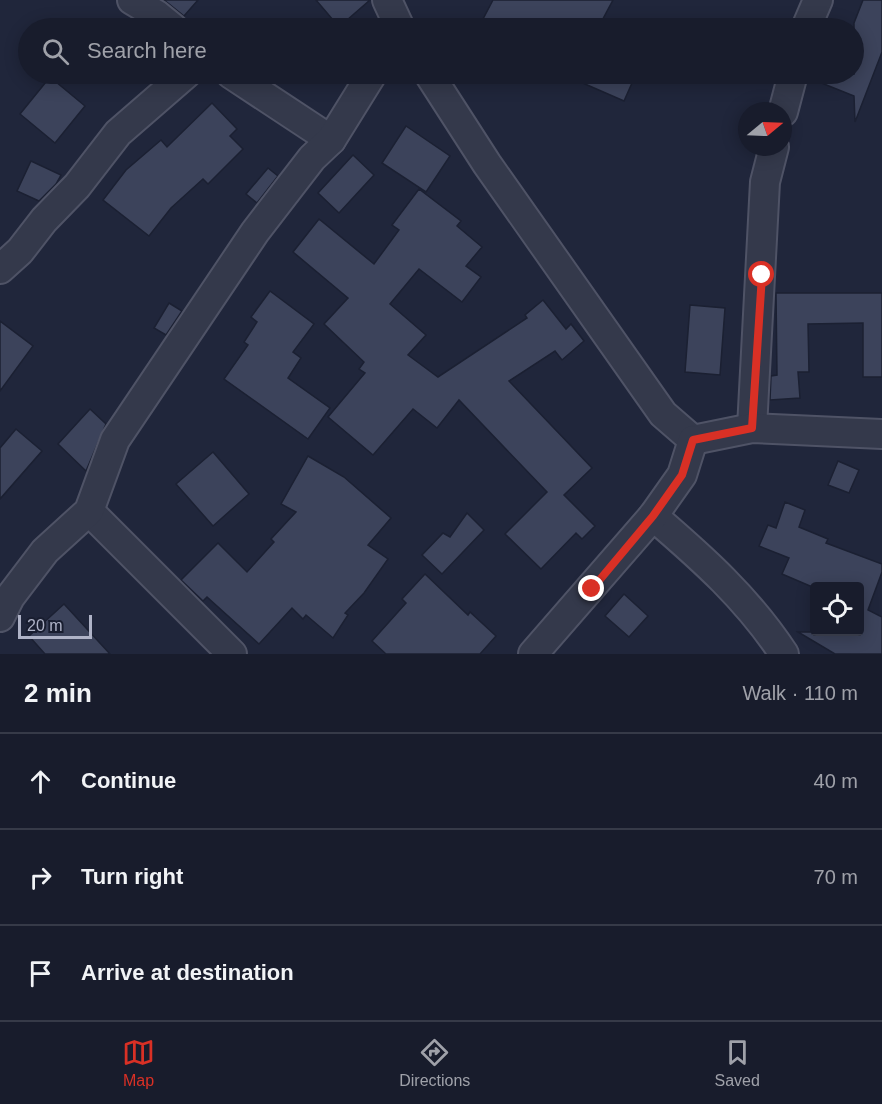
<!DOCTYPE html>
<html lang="en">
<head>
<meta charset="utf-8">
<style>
	:root { --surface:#181c2c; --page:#252938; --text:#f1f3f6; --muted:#9fa1a9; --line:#363a48; --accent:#d93025 }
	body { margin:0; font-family:Arial,sans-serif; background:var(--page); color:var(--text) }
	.controls { position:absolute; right:18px; bottom:18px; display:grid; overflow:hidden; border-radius:6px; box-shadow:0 3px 15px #0003 }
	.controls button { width:54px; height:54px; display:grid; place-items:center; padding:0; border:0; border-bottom:2px solid var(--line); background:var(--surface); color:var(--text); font:30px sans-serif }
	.compass { position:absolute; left:738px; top:102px; width:54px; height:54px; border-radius:50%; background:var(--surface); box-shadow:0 3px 15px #0003; rotate:71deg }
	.scale { position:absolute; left:18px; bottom:15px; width:74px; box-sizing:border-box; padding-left:6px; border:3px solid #afb3c7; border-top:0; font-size:16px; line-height:21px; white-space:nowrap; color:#afb3c7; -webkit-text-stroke:4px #191e30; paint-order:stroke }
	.stop { position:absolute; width:18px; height:18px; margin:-14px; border:4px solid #d93025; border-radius:50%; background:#fff }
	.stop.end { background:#d93025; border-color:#fff; box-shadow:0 2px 6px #0008 }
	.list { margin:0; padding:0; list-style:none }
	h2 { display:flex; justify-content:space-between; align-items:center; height:78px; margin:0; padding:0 24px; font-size:26px }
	h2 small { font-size:20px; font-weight:400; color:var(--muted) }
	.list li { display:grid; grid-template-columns:39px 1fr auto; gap:18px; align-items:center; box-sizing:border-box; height:96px; padding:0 24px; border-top:2px solid var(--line) }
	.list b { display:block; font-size:22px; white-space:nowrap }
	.list em { font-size:20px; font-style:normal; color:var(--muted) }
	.icon { flex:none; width:33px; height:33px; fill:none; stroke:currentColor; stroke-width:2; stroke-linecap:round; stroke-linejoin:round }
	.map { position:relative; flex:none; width:882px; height:654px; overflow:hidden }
	.search { position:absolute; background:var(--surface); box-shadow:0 3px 15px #0003; left:18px; right:18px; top:18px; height:66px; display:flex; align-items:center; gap:15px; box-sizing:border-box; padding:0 21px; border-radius:33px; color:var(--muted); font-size:22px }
	.sheet { height:366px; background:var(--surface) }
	nav { display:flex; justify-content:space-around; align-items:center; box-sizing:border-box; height:84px; border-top:2px solid var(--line); background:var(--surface); font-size:16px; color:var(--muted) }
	nav a { display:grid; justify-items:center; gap:3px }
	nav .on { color:var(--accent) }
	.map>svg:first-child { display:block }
	.building { fill:#3c435b; stroke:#1b2032; stroke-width:1.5 }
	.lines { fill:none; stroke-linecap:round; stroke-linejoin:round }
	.street-casing { stroke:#4f5366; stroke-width:32 }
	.street { stroke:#34394b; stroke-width:28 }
	.route { stroke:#d93025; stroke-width:8 }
</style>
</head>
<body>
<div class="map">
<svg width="882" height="654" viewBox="0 0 882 654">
	<rect width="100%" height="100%" fill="#20263b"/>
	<g class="building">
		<polygon points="164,0 198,0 184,16"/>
		<polygon points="316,0 370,0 339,27"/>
		<polygon points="493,0 613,0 598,28 495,28 482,21"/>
		<polygon points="863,0 882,0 882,52 855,122 854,96 809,78 809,74 854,74 854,23"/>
		<polygon points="562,74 636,74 624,101"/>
		<polygon points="50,77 85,106 55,143 20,114"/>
		<polygon points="212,103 237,129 230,136 243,149 208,184 203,179 171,208 149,236 103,200 126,170 161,140 167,147"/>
		<polygon points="406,126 450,156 426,192 382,163"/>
		<polygon points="353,155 374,175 339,213 318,193"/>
		<polygon points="31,161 61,175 56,184 39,201 17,191"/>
		<polygon points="268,168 278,176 257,203 246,194"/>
		<polygon points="419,189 461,221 457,226 482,247 466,266 481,277 462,302 419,269 390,304 426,335 408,355 438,377 527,318 525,315 543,300 566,329 571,324 584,341 562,360 555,351 509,381 592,468 564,495 595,526 582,539 576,533 541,569 505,534 547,492 459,400 437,428 413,409 373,455 328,417 365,373 359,369 364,362 324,324 348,298 293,252 319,219 374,264 399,230 392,225"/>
		<polygon points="270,291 314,324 293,352 301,358 288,378 330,408 308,439 224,379 248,345 244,342 257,322 251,317"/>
		<polygon points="776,293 882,293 882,377 863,377 863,323 808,324 809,372 798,372 800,398 770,400 771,376 777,375"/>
		<polygon points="169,303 182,311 166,335 154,328"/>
		<polygon points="690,305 725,308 720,375 685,372"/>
		<polygon points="0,321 33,346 0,391"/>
		<polygon points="90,409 106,424 86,471 58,444"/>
		<polygon points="16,429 42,451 0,499 0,448"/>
		<polygon points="213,452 249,494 213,526 176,484"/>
		<polygon points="308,456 344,477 391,518 368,545 388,559 364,593 345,613 348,615 333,638 306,615 303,619 292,608 259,644 207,597 203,601 181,580 218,543 247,572 274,542 271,539 296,512 281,504"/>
		<polygon points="838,461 859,470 849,493 828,485"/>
		<polygon points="785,502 805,510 799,527 828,539 826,543 882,564 882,572 868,610 882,617 882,654 835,654 798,632 860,632 860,586 810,586 782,574 789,558 759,546 768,525 776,528"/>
		<polygon points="467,513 484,530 442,574 422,555 443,533 450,537"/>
		<polygon points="425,574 468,615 470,612 496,636 480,654 386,654 372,641 406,603 402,599"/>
		<polygon points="624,594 648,616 629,637 605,616"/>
		<polygon points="64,604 110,654 45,654 29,636"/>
	</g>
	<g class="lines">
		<g class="street-casing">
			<g id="street">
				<polyline points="132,0 157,15 173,28"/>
				<polyline points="387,0 400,28"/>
				<polyline points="806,28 818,0"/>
				<polyline points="231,74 331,140"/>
				<polyline points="429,74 487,164 663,414 693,440"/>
				<polyline points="783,112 793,74"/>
				<polyline points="0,269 20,251 44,220 77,186 118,133 186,74"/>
				<polyline points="752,428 765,182 774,147"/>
				<polyline points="693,440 752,428 882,434"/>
				<polyline points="89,511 232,654"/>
				<path d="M653 516C703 559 747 598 784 654"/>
				<polyline points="0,617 10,597 45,551 89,511 115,440 255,232 312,158 331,140 372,74"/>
				<polyline points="533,654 653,516 682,475 693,440"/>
			</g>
		</g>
		<use href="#street" class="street"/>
	</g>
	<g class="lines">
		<polyline class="route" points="592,589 653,516 682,475 693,440 752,428 762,275"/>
	</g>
</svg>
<div class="controls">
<button><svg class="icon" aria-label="locate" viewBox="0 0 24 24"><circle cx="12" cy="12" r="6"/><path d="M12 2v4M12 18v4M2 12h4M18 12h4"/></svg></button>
</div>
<svg class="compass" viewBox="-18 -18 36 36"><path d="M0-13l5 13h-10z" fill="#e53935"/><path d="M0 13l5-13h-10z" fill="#9fa1a9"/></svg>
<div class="scale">20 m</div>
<div class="stop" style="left:762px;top:275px"></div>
<div class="stop end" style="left:592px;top:589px"></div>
<div class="search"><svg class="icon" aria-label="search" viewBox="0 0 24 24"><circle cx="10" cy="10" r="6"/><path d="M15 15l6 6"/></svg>Search here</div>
</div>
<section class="sheet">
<h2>2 min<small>Walk · 110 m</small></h2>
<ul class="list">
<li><svg class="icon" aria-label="ahead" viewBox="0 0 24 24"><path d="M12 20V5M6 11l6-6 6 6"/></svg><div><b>Continue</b></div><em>40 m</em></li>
<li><svg class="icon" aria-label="right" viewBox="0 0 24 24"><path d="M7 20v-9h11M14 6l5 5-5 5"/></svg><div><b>Turn right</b></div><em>70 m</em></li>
<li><svg class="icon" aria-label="arrive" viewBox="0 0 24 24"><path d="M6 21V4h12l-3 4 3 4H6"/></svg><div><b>Arrive at destination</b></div></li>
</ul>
</section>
<nav>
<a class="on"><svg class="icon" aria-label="map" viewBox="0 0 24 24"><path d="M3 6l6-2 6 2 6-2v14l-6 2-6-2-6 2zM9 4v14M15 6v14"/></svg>Map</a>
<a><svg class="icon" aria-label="directions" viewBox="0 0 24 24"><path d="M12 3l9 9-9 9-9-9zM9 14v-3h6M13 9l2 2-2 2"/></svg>Directions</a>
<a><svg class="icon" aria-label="saved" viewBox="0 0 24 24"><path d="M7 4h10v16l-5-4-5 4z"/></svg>Saved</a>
</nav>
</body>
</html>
